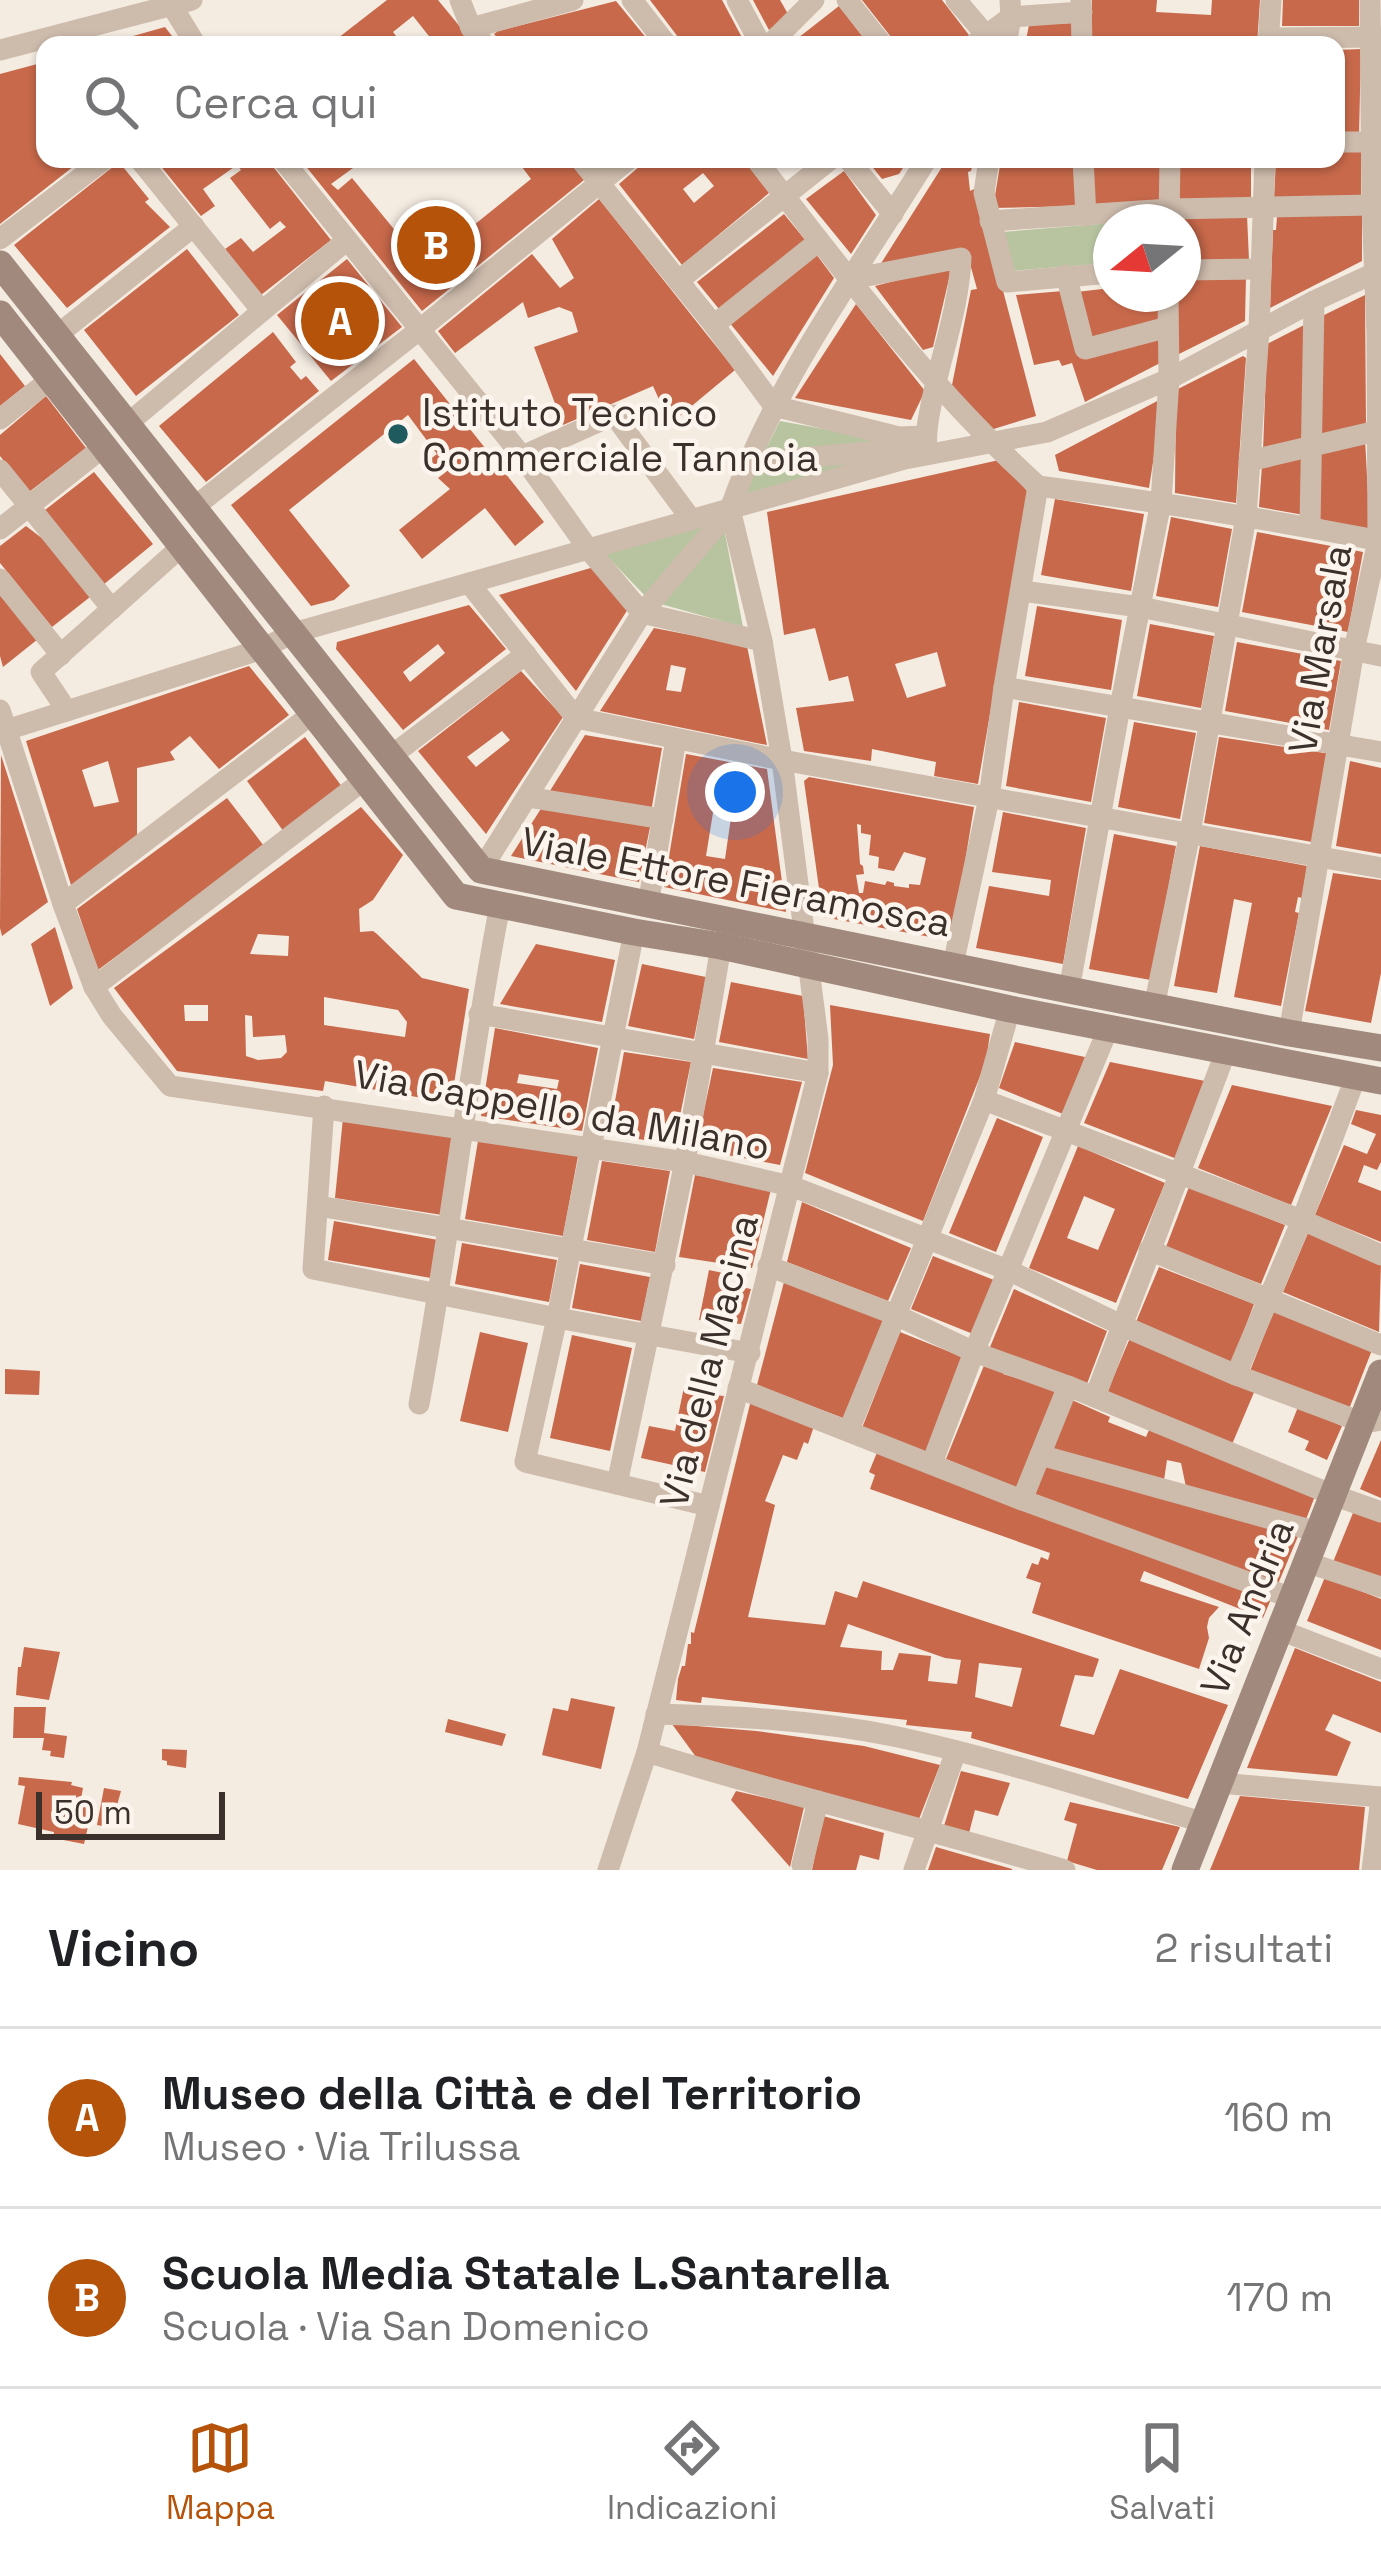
<!DOCTYPE html>
<html lang="it">
<head>
<meta charset="utf-8">
<style>
	:root { --surface:#fff; --page:#f6f6f6; --text:#202124; --muted:#757577; --line:#e0e0e0; --accent:#b45309 }
	body { margin:0; font-family:"Space Grotesk",sans-serif; background:var(--page); color:var(--text) }
	.compass { position:absolute; left:1093px; top:204px; width:108px; height:108px; border-radius:50%; background:var(--surface); box-shadow:0 3px 9px #0004; rotate:252deg }
	.scale { position:absolute; left:36px; bottom:30px; width:189px; box-sizing:border-box; padding-left:12px; border:6px solid #3b302b; border-top:0; font-size:33px; line-height:42px; white-space:nowrap; color:#3b302b; -webkit-text-stroke:9px #fbf5ee; paint-order:stroke }
	.you { position:absolute; left:735px; top:792px; width:42px; height:42px; margin:-30px; border:9px solid #fff; border-radius:50%; background:#1a73e8; box-shadow:0 0 0 18px #1a73e833 }
	.badge { display:grid; place-items:center; width:78px; height:78px; border-radius:50%; background:var(--accent); color:#fff; font-size:39px; font-weight:700 }
	.pin { position:absolute; translate:-50% -50%; border:6px solid #fff; box-shadow:0 3px 12px #0006 }
	.list { margin:0; padding:0; list-style:none }
	h2 { display:flex; justify-content:space-between; align-items:center; height:156px; margin:0; padding:0 48px; font-size:51px }
	h2 small { font-size:39px; font-weight:400; color:var(--muted) }
	.list li { display:grid; grid-template-columns:78px 1fr auto; gap:36px; align-items:center; box-sizing:border-box; height:180px; padding:0 48px; border-top:3px solid var(--line) }
	.list b { display:block; font-size:45px; white-space:nowrap }
	.list p { margin:0; font-size:39px; white-space:nowrap; color:var(--muted) }
	.list em { font-size:39px; font-style:normal; color:var(--muted) }
	.icon { flex:none; width:66px; height:66px; fill:none; stroke:currentColor; stroke-width:2; stroke-linecap:round; stroke-linejoin:round }
	.map { position:relative; flex:none; width:1381px; height:1870px; overflow:hidden }
	.search { position:absolute; background:var(--surface); box-shadow:0 3px 9px #0004; left:36px; right:36px; top:36px; height:132px; display:flex; align-items:center; gap:30px; box-sizing:border-box; padding:0 42px; border-radius:24px; color:var(--muted); font-size:45px }
	.sheet { height:516px; background:var(--surface) }
	nav { display:flex; justify-content:space-around; align-items:center; box-sizing:border-box; height:168px; border-top:3px solid var(--line); background:var(--surface); font-size:33px; color:var(--muted) }
	nav a { display:grid; justify-items:center; gap:6px }
	nav .on { color:var(--accent) }
	.map>svg:first-child { display:block }
	.green { fill:#b8c4a0 }
	.building { fill:#c8694b; fill-rule:evenodd }
	.lines { fill:none; stroke-linecap:round; stroke-linejoin:round }
	.street { stroke:#cdbbac; stroke-width:21 }
	.secondary { stroke:#a18a7d; stroke-width:27 }
	.poi-dot { fill:#1f5a5e; stroke:#fbf5ee; stroke-width:4.5 }
	.labels { text-anchor:middle; dominant-baseline:central; stroke-width:9; stroke-linejoin:round; paint-order:stroke }
	.poi-label { font-size:39px; fill:#3b302b; stroke:#fbf5ee; text-anchor:start }
	.street-label { font-size:39px; fill:#3b302b; stroke:#fbf5ee }
</style>
</head>
<body>
<div class="map">
<svg width="1381" height="1870" viewBox="0 0 1381 1870">
	<rect width="100%" height="100%" fill="#f4ebe1"/>
	<g class="green">
		<polygon points="1111,223 1111,263 1011,271 1002,232"/>
		<polygon points="780,421 900,443 903,454 740,500"/>
		<polygon points="722,518 743,627 650,601 603,552"/>
	</g>
	<g class="building">
		<polygon points="387,0 438,0 475,45 436,45 413,16 393,32 403,45 329,45"/>
		<polygon points="650,0 722,0 746,45 684,45"/>
		<polygon points="753,0 780,0 788,14 769,30"/>
		<polygon points="862,0 942,0 969,35 956,45 910,45 905,38 895,42"/>
		<polygon points="1092,0 1157,0 1156,12 1211,15 1212,0 1260,0 1257,45 1091,45"/>
		<polygon points="1283,0 1359,0 1359,26 1282,26"/>
		<polygon points="616,1 652,45 504,45 494,34 498,31"/>
		<polygon points="839,6 869,45 789,45"/>
		<polygon points="1074,23 1074,45 1025,45 1029,25"/>
		<polygon points="165,27 179,45 105,45 105,44"/>
		<polygon points="1361,49 1359,134 1336,134 1336,50"/>
		<polygon points="41,63 45,67 45,159 83,159 0,224 0,74"/>
		<polygon points="1336,148 1361,148 1361,196 1274,199 1276,159 1336,159"/>
		<polygon points="155,159 267,159 331,240 261,295 225,249 241,238 253,252 286,227 280,221 270,229 230,178 241,170 237,165 203,189 215,206 201,216"/>
		<polygon points="300,159 347,159 353,168 331,184 338,190 352,178 416,256 436,240 443,250 531,179 516,159 567,159 584,180 422,311"/>
		<path d="M648 159H743L769 193 682 265 619 184ZM703 173 714 186 694 203 683 189Z"/>
		<polygon points="866,159 909,159 899,174 882,179"/>
		<polygon points="947,159 974,159 971,171 968,172 970,191 976,188 1036,416 987,431 952,385 971,290 977,289 966,249 882,269 880,265"/>
		<polygon points="1001,159 1075,159 1077,206 993,208"/>
		<polygon points="1091,159 1163,159 1163,203 1091,204"/>
		<rect x="1177" y="159" width="74" height="42"/>
		<polygon points="119,162 149,199 145,202 170,227 67,308 14,245"/>
		<polygon points="844,171 876,215 851,254 806,199"/>
		<polygon points="599,199 735,370 670,424 653,386 563,425 534,347 578,332 572,312 559,307 528,318 523,302 455,353 438,331 532,254 560,288 574,278 552,239"/>
		<polygon points="1362,213 1362,261 1270,308 1273,230 1276,230 1277,217"/>
		<polygon points="784,214 806,241 719,309 697,282"/>
		<polygon points="1247,215 1249,260 1183,262 1183,222 1177,222 1177,217"/>
		<polygon points="187,249 239,315 136,396 84,330"/>
		<polygon points="816,254 834,278 773,376 729,322"/>
		<polygon points="347,259 402,327 331,381 277,315"/>
		<polygon points="952,266 933,347 923,350 875,286"/>
		<polygon points="1246,277 1245,321 1177,355 1175,294 1183,294 1183,280"/>
		<polygon points="1111,288 1111,294 1160,294 1162,324 1089,342 1076,292"/>
		<polygon points="1063,291 1083,359 1160,335 1160,363 1085,402 1072,363 1062,366 1059,360 1034,365 1016,295"/>
		<polygon points="1365,295 1366,427 1318,440 1322,316"/>
		<polygon points="856,304 925,391 911,420 795,398"/>
		<polygon points="1308,323 1308,440 1263,451 1267,344"/>
		<polygon points="273,332 296,362 290,367 301,380 306,376 319,391 206,482 159,426"/>
		<polygon points="0,354 25,386 0,406"/>
		<polygon points="1243,356 1246,358 1236,503 1175,493 1176,390"/>
		<polygon points="414,359 544,522 515,546 485,508 422,559 399,530 450,489 438,478 451,468 445,462 436,469 429,460 437,454 408,415 289,510 350,586 334,600 311,606 231,505"/>
		<polygon points="46,396 86,448 29,492 0,456 0,435"/>
		<polygon points="1163,398 1149,488 1059,471 1055,455"/>
		<polygon points="1365,439 1370,531 1319,519 1319,450"/>
		<polygon points="1306,455 1304,515 1259,507 1262,465"/>
		<path d="M999 460 1028 492 978 784 934 776 936 762 872 749 871 761 804 751 796 708 854 701 848 676 829 681 815 628 784 635 767 512ZM937 652 946 686 907 698 895 664Z"/>
		<polygon points="94,472 153,544 103,585 45,510"/>
		<polygon points="1055,499 1144,514 1131,591 1041,575"/>
		<polygon points="1171,517 1232,529 1218,607 1156,596"/>
		<polygon points="26,526 43,539 90,597 52,627 0,563 0,546"/>
		<polygon points="1257,532 1363,552 1348,632 1242,612"/>
		<polygon points="594,567 628,609 576,691 499,595"/>
		<polygon points="0,592 38,639 3,667 0,656"/>
		<path d="M469 605 506 649 403 730 336 649 337 642ZM438 644 445 653 410 682 403 672Z"/>
		<polygon points="1037,606 1122,620 1111,690 1025,676"/>
		<polygon points="1150,624 1214,636 1201,708 1137,696"/>
		<path d="M654 628 747 646 767 745 600 711ZM671 665 686 668 681 692 666 690Z"/>
		<polygon points="1237,642 1341,661 1329,730 1225,711"/>
		<path d="M249 666 289 715 219 769 190 736 170 752 175 760 137 768V836L71 885 26 741ZM108 761 119 802 94 807 82 770Z"/>
		<path d="M521 671 563 717 486 834 418 751ZM502 731 510 740 476 767 467 757Z"/>
		<polygon points="1019,702 1106,718 1091,802 1006,786"/>
		<polygon points="1134,722 1196,733 1180,819 1118,807"/>
		<polygon points="585,735 662,748 651,812 548,794"/>
		<polygon points="305,737 343,788 284,832 247,781"/>
		<polygon points="1219,737 1331,754 1312,842 1204,823"/>
		<path d="M686 754 767 769 786 912 664 887ZM716 794 734 797 725 859 706 856Z"/>
		<polygon points="1,755 48,902 2,936 0,928"/>
		<polygon points="1350,761 1381,768 1381,854 1336,846"/>
		<path d="M809 777 974 807 952 941 823 917 804 781ZM857 824 861 825V833L871 835 869 855 879 857 878 868 894 871 904 852 926 858 920 885 909 884V888L894 886V883L887 881 885 885 865 881 863 893H859L856 875 864 874 863 866 860 864Z"/>
		<polygon points="227,798 264,846 98,970 77,909"/>
		<path d="M361 807 403 855 373 900 359 909 360 932 373 931 377 934 422 978 469 989 451 1103 325 1081 323 1091 177 1071 114 988ZM258 934 289 936 288 956 250 954ZM324 997 398 1010 407 1022 405 1037 324 1025ZM184 1005H208V1021H185ZM245 1015 252 1016 253 1037 285 1035 287 1052 281 1058 258 1060 246 1056Z"/>
		<polygon points="542,807 650,827 639,882 511,856"/>
		<polygon points="1003,812 1086,828 1063,964 976,948 989,886 1049,896 1051,880 992,872"/>
		<polygon points="1114,834 1176,846 1151,980 1089,969"/>
		<polygon points="1200,846 1307,866 1302,898 1298,897 1295,912 1299,913 1281,1006 1234,997 1252,903 1234,899 1217,993 1174,986"/>
		<polygon points="1333,873 1381,880 1381,973 1371,1023 1305,1011"/>
		<polygon points="55,927 73,988 50,1006 31,944"/>
		<polygon points="536,944 615,960 602,1022 500,1004"/>
		<polygon points="642,964 706,977 694,1039 628,1026"/>
		<polygon points="731,982 803,996 808,1059 719,1042"/>
		<polygon points="830,1005 990,1034 986,1061 923,1221 805,1173 833,1065"/>
		<path d="M495 1028 598 1048 582 1131 481 1116ZM519 1074 559 1080 557 1089 517 1083Z"/>
		<polygon points="1015,1042 1085,1057 1063,1114 999,1088"/>
		<polygon points="624,1052 691,1062 674,1145 609,1134"/>
		<polygon points="1110,1062 1205,1081 1177,1159 1084,1123"/>
		<polygon points="713,1068 802,1082 780,1165 696,1149"/>
		<polygon points="1232,1085 1332,1106 1291,1205 1198,1168"/>
		<polygon points="1356,1110 1381,1115 1381,1162 1377,1170 1364,1165 1358,1182 1381,1191 1381,1242 1315,1215 1344,1145 1367,1154 1376,1134 1351,1124"/>
		<polygon points="343,1118 452,1134 442,1215 335,1198"/>
		<polygon points="997,1118 1043,1137 996,1252 949,1233"/>
		<polygon points="478,1141 578,1156 563,1236 465,1219"/>
		<path d="M1078 1146 1165 1183 1116 1303 1029 1268ZM1084 1196 1115 1209 1098 1250 1067 1238Z"/>
		<polygon points="602,1161 670,1171 655,1252 587,1240"/>
		<polygon points="695,1175 771,1189 752,1268 679,1257"/>
		<polygon points="1189,1187 1285,1225 1261,1284 1166,1247"/>
		<polygon points="802,1202 911,1248 888,1301 787,1262"/>
		<polygon points="334,1221 438,1240 431,1278 328,1260"/>
		<polygon points="1308,1233 1381,1263 1379,1332 1283,1292"/>
		<polygon points="462,1243 557,1260 549,1302 455,1284"/>
		<polygon points="933,1256 994,1280 973,1334 911,1309"/>
		<polygon points="580,1264 650,1277 641,1321 572,1308"/>
		<polygon points="1159,1267 1254,1304 1232,1363 1136,1322"/>
		<polygon points="709,1270 723,1273 719,1287 730,1289 731,1285 751,1289 741,1324 699,1320"/>
		<polygon points="784,1282 884,1320 843,1418 757,1385"/>
		<polygon points="1014,1289 1107,1331 1085,1389 988,1352"/>
		<polygon points="1275,1308 1372,1350 1349,1409 1250,1371"/>
		<polygon points="480,1332 528,1343 508,1432 460,1421"/>
		<polygon points="900,1332 965,1358 926,1453 862,1428"/>
		<polygon points="572,1335 632,1348 610,1451 550,1438"/>
		<polygon points="1130,1338 1255,1390 1230,1449 1105,1397"/>
		<polygon points="985,1363 1005,1371 1003,1374 1056,1390 1017,1488 946,1459"/>
		<polygon points="5,1369 40,1371 39,1395 5,1394"/>
		<polygon points="703,1380 713,1384 715,1395 724,1396 705,1472 641,1458 649,1426 675,1431 684,1387 693,1389 696,1382"/>
		<path d="M751 1400 815 1423 808 1444 804 1442 797 1460 783 1455 765 1501 775 1505 748 1617 825 1625 835 1591 857 1598 863 1581 1099 1659 1093 1677 1075 1675 1060 1726 1094 1735 1120 1669 1228 1705 1188 1799 971 1738 972 1732 906 1725 907 1720 702 1697 701 1703 676 1700 678 1679 682 1666H685L688 1644H691V1632L694 1633ZM848 1624 945 1658 961 1660 957 1684 928 1681 931 1656 899 1653 893 1670H881L882 1651 840 1647ZM979 1663 1022 1668 1012 1707 975 1697Z"/>
		<polygon points="1072,1400 1110,1417 1108,1422 1146,1437 1149,1430 1315,1496 1305,1522 1186,1487 1181,1463 1167,1460 1164,1480 1053,1449"/>
		<polygon points="1298,1407 1342,1426 1327,1460 1305,1450 1309,1441 1288,1432"/>
		<polygon points="1381,1440 1381,1498 1360,1489"/>
		<polygon points="878,1450 1271,1599 1263,1618 1144,1571 1140,1581 1219,1607 1209,1618 1207,1627 1209,1638 1199,1669 1032,1613 1041,1583 1026,1578 1032,1563 1038,1565 1041,1557 1048,1560 1050,1553 870,1489 875,1475 869,1472"/>
		<polygon points="1047,1462 1299,1534 1278,1584 1035,1494"/>
		<polygon points="1355,1508 1381,1519 1381,1581 1333,1562"/>
		<polygon points="1325,1577 1381,1599 1381,1650 1307,1621"/>
		<polygon points="24,1647 60,1652 49,1700 16,1695 18,1667 21,1667"/>
		<polygon points="1295,1648 1381,1682 1381,1733 1333,1714 1325,1730 1351,1742 1337,1776 1247,1768"/>
		<polygon points="571,1698 615,1707 601,1769 542,1755 553,1708 568,1711"/>
		<polygon points="14,1707 46,1707 44,1733 67,1736 64,1758 50,1756 51,1751 42,1750 44,1738 13,1738"/>
		<polygon points="448,1719 506,1734 502,1746 445,1732"/>
		<polygon points="672,1724 756,1731 864,1746 940,1765 919,1819 696,1757"/>
		<polygon points="162,1749 187,1750 186,1768 167,1765 167,1761 162,1760"/>
		<polygon points="961,1771 1010,1783 998,1816 975,1810 969,1833 944,1826"/>
		<polygon points="19,1777 72,1782 71,1785 83,1788 81,1799 94,1801 84,1844 53,1838 54,1832 18,1824 25,1786 18,1785"/>
		<polygon points="104,1788 121,1791 116,1809 119,1810 113,1828 97,1825"/>
		<polygon points="736,1791 804,1807 790,1867 731,1800"/>
		<polygon points="1240,1796 1365,1807 1359,1870 1210,1870"/>
		<polygon points="1070,1802 1180,1827 1162,1870 1097,1870 1067,1861 1077,1824 1064,1820"/>
		<polygon points="823,1816 884,1833 879,1860 860,1855 856,1870 812,1870"/>
		<polygon points="936,1847 1012,1869 1012,1870 928,1870"/>
	</g>
	<g class="lines">
		<g class="street">
			<polyline points="460,0 471,28 485,45"/>
			<polyline points="632,0 667,45"/>
			<polyline points="737,0 761,45"/>
			<polyline points="847,0 883,45"/>
			<polyline points="956,0 985,34"/>
			<polyline points="1081,1 1082,45"/>
			<polyline points="172,6 196,45"/>
			<polyline points="471,28 573,0"/>
			<polyline points="1269,38 1381,37"/>
			<polyline points="769,45 814,0"/>
			<polyline points="973,45 1011,17 1082,12"/>
			<polyline points="1006,45 1011,17 1010,0"/>
			<polyline points="1268,45 1271,0"/>
			<polyline points="0,50 192,0"/>
			<polyline points="1336,142 1381,142"/>
			<polyline points="139,159 262,311"/>
			<polyline points="282,159 522,456 589,550 642,613 762,641"/>
			<polyline points="580,159 714,325 774,406 899,437 925,436"/>
			<path d="M756 159C844 273 931 389 1038 486"/>
			<polyline points="848,159 893,214"/>
			<polyline points="989,159 984,193 1007,282 1111,273"/>
			<polyline points="1083,159 1086,216"/>
			<polyline points="990,221 1170,209 1372,205"/>
			<polyline points="1169,221 1170,159"/>
			<polyline points="0,239 105,159"/>
			<polyline points="1183,270 1259,269"/>
			<polyline points="1066,275 1085,349 1168,327"/>
			<path d="M851 279 961 258C959 307 942 352 932 400 929 416 925 431 927 447"/>
			<polyline points="678,281 831,159"/>
			<polyline points="714,325 819,241"/>
			<polyline points="56,336 194,226"/>
			<polyline points="0,419 51,379"/>
			<polyline points="126,425 347,240"/>
			<polyline points="522,456 614,415 691,519"/>
			<polyline points="1249,461 1381,430"/>
			<polyline points="746,463 901,449"/>
			<polyline points="0,470 112,609"/>
			<path d="M1038 486C1153 501 1267 519 1381 541"/>
			<polyline points="193,508 419,330 629,159"/>
			<path d="M730 509C775 382 857 272 927 159"/>
			<polyline points="1310,526 1314,301"/>
			<polyline points="0,529 106,445"/>
			<polyline points="0,579 61,655"/>
			<polyline points="469,583 576,718 782,760 1381,868"/>
			<polyline points="1022,591 1140,607 1381,656"/>
			<polyline points="1004,687 1381,752"/>
			<polyline points="0,710 63,904 94,987 112,1016 170,1086 685,1162 791,1186 1008,1270 1123,1326 1236,1375 1364,1423 1381,1420"/>
			<polyline points="67,711 41,672 181,547"/>
			<polyline points="0,732 262,649 293,633 905,459 1047,432 1169,379 1314,301 1381,270"/>
			<polyline points="391,756 526,654"/>
			<polyline points="527,797 663,819"/>
			<polyline points="481,870 642,613 733,507"/>
			<polyline points="63,904 312,714"/>
			<polyline points="648,905 676,739"/>
			<polyline points="634,932 557,1318 525,1462 709,1506"/>
			<polyline points="953,965 989,798 1004,687 1038,486"/>
			<polyline points="94,987 364,780"/>
			<polyline points="1069,990 1120,707 1161,502 1169,379 1168,294"/>
			<polyline points="1154,1007 1190,833 1246,517 1259,330 1265,159"/>
			<polyline points="479,1014 818,1073"/>
			<polyline points="1289,1033 1354,650 1378,541 1377,334 1372,205 1370,0"/>
			<polyline points="984,1100 1302,1220 1381,1255"/>
			<polyline points="324,1106 313,1269 557,1318 750,1353"/>
			<polyline points="318,1206 665,1265"/>
			<polyline points="1149,1250 1381,1345"/>
			<polyline points="768,1266 896,1315 974,1352 1068,1386 1333,1495 1381,1512"/>
			<polyline points="1236,1375 1302,1220 1356,1076"/>
			<polyline points="738,1388 1022,1500 1292,1598"/>
			<polyline points="1095,1397 1226,1051"/>
			<path d="M419 1404C450 1238 468 1070 500 905"/>
			<polyline points="849,1430 984,1100 1010,1009"/>
			<polyline points="1040,1455 1318,1532"/>
			<polyline points="932,1463 974,1352 1108,1029"/>
			<polyline points="617,1484 685,1162 721,946"/>
			<polyline points="1022,1500 1068,1386"/>
			<polyline points="1306,1562 1381,1587"/>
			<polyline points="1280,1630 1381,1669"/>
			<path d="M656 1714C735 1716 815 1720 893 1736 997 1758 1100 1792 1202 1822"/>
			<path d="M647 1752C785 1795 926 1828 1065 1870"/>
			<polyline points="1219,1783 1381,1797"/>
			<polyline points="802,1865 818,1801"/>
			<polyline points="608,1870 647,1752 818,1073 818,1039 782,760 762,641 730,509"/>
			<polyline points="914,1870 956,1751"/>
			<polyline points="1372,1870 1381,1798"/>
		</g>
		<g class="secondary">
			<polyline points="0,264 481,870 1069,990 1289,1033 1381,1048"/>
			<polyline points="0,314 456,896 634,932 721,946 1010,1009 1381,1081"/>
			<polyline points="1185,1870 1381,1373"/>
		</g>
	</g>
	<circle class="poi-dot" cx="398" cy="434" r="12"/>
	<g class="labels">
		<g class="poi-label">
			<text x="422" y="412">Istituto Tecnico<tspan x="422" dy="45">Commerciale Tannoia</tspan></text>
		</g>
		<g class="street-label">
			<text transform="translate(1320 649) rotate(-80)">Via Marsala</text>
			<text transform="translate(736 882) rotate(11)">Viale Ettore Fieramosca</text>
			<text transform="translate(562 1110) rotate(10)">Via Cappello da Milano</text>
			<text transform="translate(709 1361) rotate(-76)">Via della Macina</text>
			<text transform="translate(1247 1607) rotate(-68)">Via Andria</text>
		</g>
	</g>
</svg>
<svg class="compass" viewBox="-18 -18 36 36"><path d="M0-13l5 13h-10z" fill="#e53935"/><path d="M0 13l5-13h-10z" fill="#757577"/></svg>
<div class="scale">50 m</div>
<div class="you"></div>
<div class="pin badge" style="left:340px;top:321px">A</div>
<div class="pin badge" style="left:436px;top:245px">B</div>
<div class="search"><svg class="icon" aria-label="search" viewBox="0 0 24 24"><circle cx="10" cy="10" r="6"/><path d="M15 15l6 6"/></svg>Cerca qui</div>
</div>
<section class="sheet">
<h2>Vicino<small>2 risultati</small></h2>
<ul class="list">
<li><span class="badge">A</span><div><b>Museo della Città e del Territorio</b><p>Museo · Via Trilussa</p></div><em>160 m</em></li>
<li><span class="badge">B</span><div><b>Scuola Media Statale L.Santarella</b><p>Scuola · Via San Domenico</p></div><em>170 m</em></li>
</ul>
</section>
<nav>
<a class="on"><svg class="icon" aria-label="map" viewBox="0 0 24 24"><path d="M3 6l6-2 6 2 6-2v14l-6 2-6-2-6 2zM9 4v14M15 6v14"/></svg>Mappa</a>
<a><svg class="icon" aria-label="directions" viewBox="0 0 24 24"><path d="M12 3l9 9-9 9-9-9zM9 14v-3h6M13 9l2 2-2 2"/></svg>Indicazioni</a>
<a><svg class="icon" aria-label="saved" viewBox="0 0 24 24"><path d="M7 4h10v16l-5-4-5 4z"/></svg>Salvati</a>
</nav>
</body>
</html>
